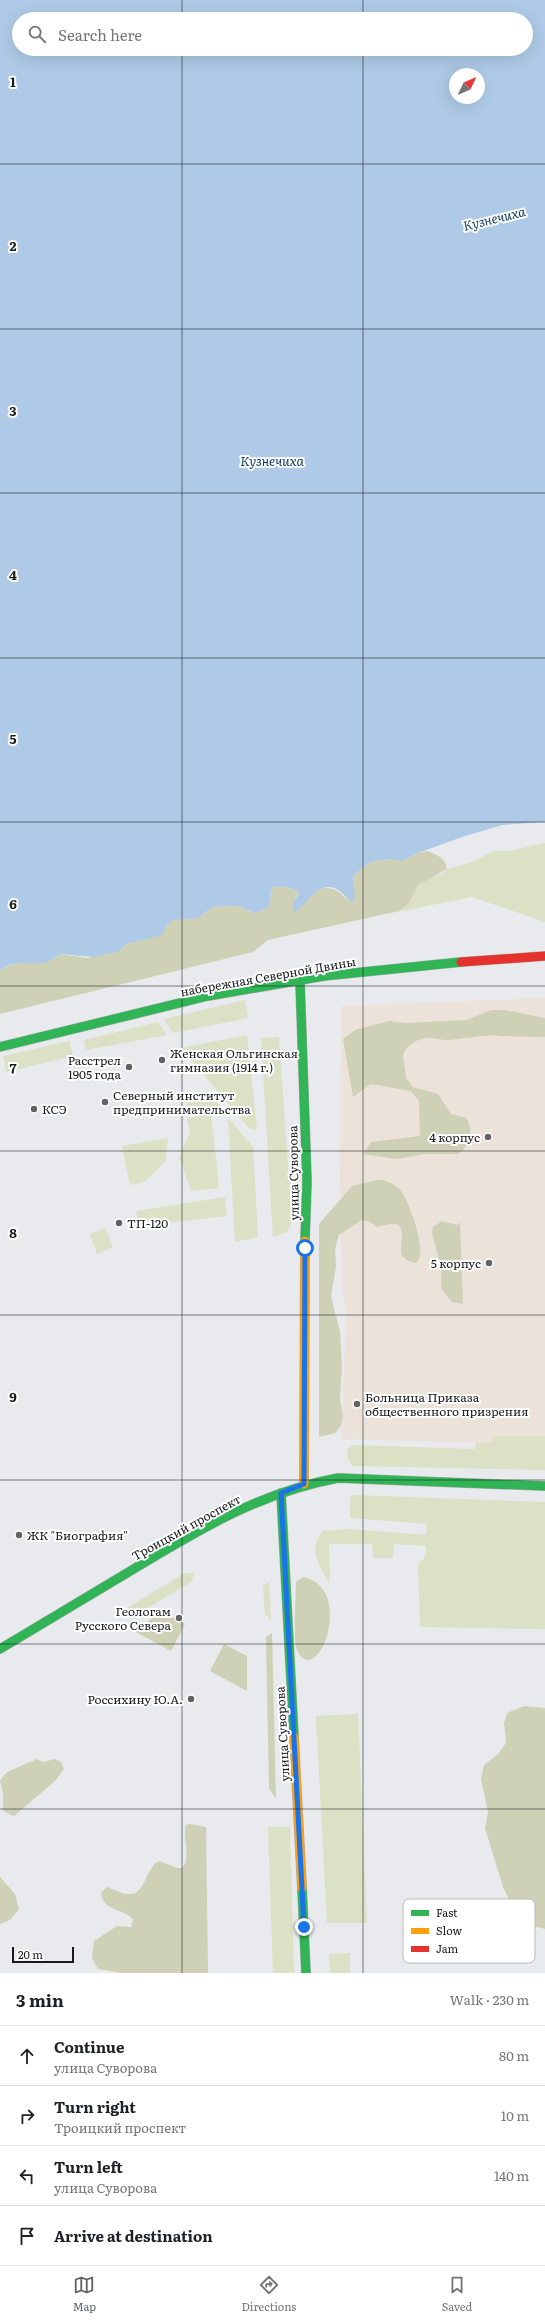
<!DOCTYPE html>
<html lang="en">
<head>
<meta charset="utf-8">
<style>
	:root { --surface:#fff; --page:#f2f2f2; --text:#202124; --muted:#757577; --line:#e0e0e0; --accent:#616264 }
	body { margin:0; font-family:Literata,serif; background:var(--page); color:var(--text) }
	.compass { position:absolute; left:449px; top:68px; width:36px; height:36px; border-radius:50%; background:var(--surface); box-shadow:0 4px 16px #0002; rotate:46deg }
	.scale { position:absolute; left:12px; bottom:10px; width:62px; box-sizing:border-box; padding-left:4px; border:2px solid #18191b; border-top:0; font-size:11px; line-height:14px; white-space:nowrap; color:#18191b; -webkit-text-stroke:3px #fff; paint-order:stroke }
	.stop { position:absolute; width:12px; height:12px; margin:-9px; border:3px solid #1a73e8; border-radius:50%; background:#fff }
	.stop.end { background:#1a73e8; border-color:#fff; box-shadow:0 1px 4px #0008 }
	.list { margin:0; padding:0; list-style:none }
	h2 { display:flex; justify-content:space-between; align-items:center; height:52px; margin:0; padding:0 16px; font-size:17px }
	h2 small { font-size:13px; font-weight:400; color:var(--muted) }
	.list li { display:grid; grid-template-columns:26px 1fr auto; gap:12px; align-items:center; box-sizing:border-box; height:60px; padding:0 16px; border-top:1px solid var(--line) }
	.list b { display:block; font-size:15px; white-space:nowrap }
	.list p { margin:0; font-size:13px; white-space:nowrap; color:var(--muted) }
	.list em { font-size:13px; font-style:normal; color:var(--muted) }
	.icon { flex:none; width:22px; height:22px; fill:none; stroke:currentColor; stroke-width:2; stroke-linecap:round; stroke-linejoin:round }
	.map { position:relative; flex:none; width:545px; height:1973px; overflow:hidden }
	.search { position:absolute; background:var(--surface); box-shadow:0 4px 16px #0002; left:12px; right:12px; top:12px; height:44px; display:flex; align-items:center; gap:10px; box-sizing:border-box; padding:0 14px; border-radius:22px; color:var(--muted); font-size:15px }
	.sheet { height:292px; background:var(--surface) }
	nav { display:flex; justify-content:space-around; align-items:center; box-sizing:border-box; height:56px; border-top:1px solid var(--line); background:var(--surface); font-size:11px; color:var(--muted) }
	nav a { display:grid; justify-items:center; gap:2px }
	nav .on { color:var(--accent) }
	.map>svg:first-child { display:block }
	.medical { fill:#ebe3da }
	.green { fill:#dce0c4 }
	.forest { fill:#ced1b5 }
	.water { fill:#aecae6; fill-rule:evenodd }
	.lines { fill:none; stroke-linecap:round; stroke-linejoin:round }
	.fast-casing { stroke:#acadaf; stroke-width:10 }
	.slow-casing { stroke:#acadaf; stroke-width:10 }
	.jam-casing { stroke:#acadaf; stroke-width:10 }
	.fast { stroke:#30b455; stroke-width:9 }
	.slow { stroke:#ff9f0a; stroke-width:9 }
	.jam { stroke:#e5322d; stroke-width:9 }
	.route { stroke:#1a73e8; stroke-width:5 }
	.grid { fill:none; stroke:#18191b; stroke-width:1; stroke-opacity:0.55 }
	.poi-dot { fill:#616264; stroke:#fff; stroke-width:1.5 }
	.labels { text-anchor:middle; dominant-baseline:central; stroke-width:4; stroke-linejoin:round; paint-order:stroke }
	.street-label { font-size:12px; fill:#18191b; stroke:#fff }
	.poi-label { font-size:12px; fill:#18191b; stroke:#fff; text-anchor:start }
	.water-label { font-size:13px; font-style:italic; fill:#0e3a5f; stroke:#fff }
	.key { fill:#fff; stroke:#bababb; stroke-width:1 }
	.key-label { font-size:11px; fill:#18191b }
	.grid-label { font-size:13px; text-anchor:middle; font-weight:bold; fill:#18191b; stroke:#fff; stroke-width:4; stroke-linejoin:round; paint-order:stroke }
</style>
</head>
<body>
<div class="map">
<svg width="545" height="1973" viewBox="0 0 545 1973">
	<rect width="100%" height="100%" fill="#e8eaed"/>
	<polygon class="medical" points="545,998 545,1436 494,1436 493,1442 476,1443 342,1439 346,1308 342,1287 340,1178 341,1006"/>
	<g class="green">
		<polygon points="545,843 545,922 472,897 387,914 399,911 409,903 414,890 423,880 442,874 447,869 472,862 494,851 509,851"/>
		<polygon points="245,1000 248,1018 173,1033 164,1019"/>
		<polygon points="158,1022 167,1035 86,1050 84,1040"/>
		<polygon points="247,1035 257,1130 249,1128 181,1048"/>
		<polygon points="279,1037 292,1222 287,1232 273,1237 261,1038"/>
		<polygon points="69,1041 73,1056 6,1072 3,1056"/>
		<polygon points="207,1091 221,1106 189,1114 185,1097"/>
		<polygon points="211,1113 219,1188 191,1191 179,1157 190,1132 187,1118"/>
		<polygon points="228,1118 253,1147 258,1237 235,1242"/>
		<polygon points="168,1138 165,1162 144,1182 130,1185 122,1146"/>
		<polygon points="225,1197 227,1216 140,1226 136,1211"/>
		<polygon points="105,1228 113,1247 97,1254 90,1234"/>
		<polygon points="494,1436 545,1436 545,1470 357,1466 353,1466 348,1460 347,1450 353,1445 475,1449 476,1443 493,1442"/>
		<path d="M354 1495 545 1502V1629L420 1627 418 1565 425 1557 426 1546 394 1544 393 1558H373L372 1544H329L330 1584C320 1568 307 1549 323 1531L349 1529 426 1535 427 1524 350 1518V1497Z"/>
		<polygon points="195,1572 191,1582 133,1617 127,1608 183,1574"/>
		<polygon points="269,1582 271,1620 265,1614 263,1586"/>
		<polygon points="358,1714 367,1923 327,1923 316,1716"/>
		<polygon points="268,1827 290,1827 294,1973 273,1973"/>
		<polygon points="350,1953 350,1973 330,1973 329,1954"/>
	</g>
	<g class="forest">
		<path d="M428 851C438 856 445 857 447 869L418 885 409 903 399 911 268 940 253 952 0 1014V971L7 966 19 963 50 961 60 954 87 958 118 952 127 944 165 928 173 920 203 915 213 907 238 906 255 913 271 898V887C278 884 292 888 299 892L295 898 306 902C319 884 332 884 347 899L354 887 353 876 362 868 371 862 390 859 402 861 418 853Z"/>
		<path d="M491 1010H506L545 1018V1037L500 1036C491 1033 459 1040 447 1040 439 1040 431 1036 422 1039 414 1041 407 1046 403 1054L406 1078 413 1087 438 1094 451 1114 466 1118C474 1131 471 1145 458 1154H425L397 1159 363 1154 371 1142 420 1136 419 1101 411 1091 371 1084 353 1097 343 1039 355 1030 389 1021 406 1023 467 1020Z"/>
		<path d="M377 1180C385 1179 397 1185 401 1191 409 1202 429 1254 416 1263L408 1261 402 1256C398 1247 409 1224 393 1224 388 1224 382 1226 377 1227L370 1222 362 1220 339 1235 335 1249 336 1267 331 1296 340 1332 342 1366 340 1397 343 1417 341 1426 335 1433 319 1437V1224L352 1186Z"/>
		<polygon points="442,1221 457,1225 460,1222 463,1304 452,1302 441,1288 441,1267 432,1233 433,1227"/>
		<path d="M303 1577C357 1588 317 1692 297 1650 293 1641 296 1594 296 1582Z"/>
		<polygon points="161,1612 185,1624 171,1651 134,1631"/>
		<polygon points="272,1633 276,1799 269,1788 266,1637"/>
		<polygon points="224,1644 247,1656 247,1691 210,1671"/>
		<polygon points="524,1706 545,1708 545,1929 530,1925 511,1904 503,1887 485,1828 488,1812 481,1779 484,1765 498,1754 506,1743 504,1723 507,1713"/>
		<polygon points="37,1759 43,1762 55,1759 61,1762 64,1769 55,1781 14,1816 3,1811 3,1793 0,1781 7,1772"/>
		<path d="M190 1824 206 1827 208 1973H122L98 1969 92 1958 94 1941 117 1926 131 1927 133 1919C122 1908 103 1911 101 1893L107 1887 125 1894H134C147 1886 147 1867 159 1861L178 1868H182C192 1856 182 1840 186 1825Z"/>
		<polygon points="0,1877 15,1894 19,1909 10,1920 0,1924"/>
	</g>
	<path class="water" d="M0 0H545V822L502 825 462 837 418 853 402 861 390 859 371 862 362 868 353 876 355 898 352 902C347 899 343 893 338 890 318 878 307 907 293 913V904L299 892C292 888 278 884 271 888L270 904 266 909 255 913 238 906 213 907 198 918 173 920 165 928 162 935 127 944 118 952 94 957 60 954C57 956 53 960 50 961 34 968 14 957 0 971ZM19 19H526V49H19ZM455 74H479V98H455Z"/>
	<g class="lines">
		<g class="fast-casing">
			<g id="fast">
				<polyline points="300,982 307,1181 305,1241"/>
				<polyline points="0,1047 208,996 324,976 461,962"/>
				<polyline points="281,1493 294,1737"/>
				<path d="M0 1649C44 1623 88 1596 132 1570 198 1530 261 1492 338 1478L545 1486"/>
				<polyline points="302,1888 306,1973"/>
			</g>
		</g>
		<g class="slow-casing">
			<g id="slow">
				<polyline points="304,1484 305,1241"/>
				<polyline points="294,1737 302,1888"/>
			</g>
		</g>
		<g class="jam-casing">
			<polyline id="jam" points="461,962 545,956"/>
		</g>
		<use href="#fast" class="fast"/>
		<use href="#slow" class="slow"/>
		<use href="#jam" class="jam"/>
	</g>
	<g class="lines">
		<polyline class="route" points="304,1927 281,1493 304,1484 305,1248"/>
	</g>
	<path class="grid" d="M182 0V19M363 0V19M182 49V1973M363 49V1973M0 164H545M0 329H545M0 493H545M0 658H545M0 822H545M0 986H545M0 1151H545M0 1315H545M0 1480H545M0 1644H545M0 1809H545"/>
	<g class="poi-dot">
		<circle cx="162" cy="1060" r="4"/>
		<circle cx="129" cy="1067" r="4"/>
		<circle cx="105" cy="1102" r="4"/>
		<circle cx="34" cy="1109" r="4"/>
		<circle cx="488" cy="1137" r="4"/>
		<circle cx="119" cy="1223" r="4"/>
		<circle cx="489" cy="1263" r="4"/>
		<circle cx="357" cy="1404" r="4"/>
		<circle cx="19" cy="1535" r="4"/>
		<circle cx="179" cy="1618" r="4"/>
		<circle cx="191" cy="1699" r="4"/>
	</g>
	<g class="labels">
		<g class="street-label">
			<text transform="translate(268 976) rotate(-10)">набережная Северной Двины</text>
			<text transform="translate(293 1173) rotate(-91)">улица Суворова</text>
			<text transform="translate(186 1527) rotate(-29)">Троицкий проспект</text>
			<text transform="translate(282 1734) rotate(-93)">улица Суворова</text>
		</g>
		<g class="poi-label">
			<text x="170" y="1053">Женская Ольгинская<tspan x="170" dy="14">гимназия (1914 г.)</tspan></text>
			<text x="121" y="1060" text-anchor="end">Расстрел<tspan x="121" dy="14">1905 года</tspan></text>
			<text x="113" y="1095">Северный институт<tspan x="113" dy="14">предпринимательства</tspan></text>
			<text x="42" y="1109">КСЭ</text>
			<text x="480" y="1137" text-anchor="end">4 корпус</text>
			<text x="127" y="1223">ТП-120</text>
			<text x="481" y="1263" text-anchor="end">5 корпус</text>
			<text x="365" y="1397">Больница Приказа<tspan x="365" dy="14">общественного призрения</tspan></text>
			<text x="27" y="1535">ЖК "Биография"</text>
			<text x="171" y="1611" text-anchor="end">Геологам<tspan x="171" dy="14">Русского Севера</tspan></text>
			<text x="183" y="1699" text-anchor="end">Россихину Ю.А.</text>
		</g>
		<g class="water-label">
			<text transform="translate(494 218) rotate(-14)">Кузнечиха</text>
			<text x="272" y="460">Кузнечиха</text>
		</g>
	</g>
	<rect x="403" y="1899" width="132" height="64" rx="6" class="key"/>
	<rect x="411" y="1910" width="18" height="6" fill="#30b455"/>
	<rect x="411" y="1928" width="18" height="6" fill="#ff9f0a"/>
	<rect x="411" y="1946" width="18" height="6" fill="#e5322d"/>
	<g class="key-label">
		<text x="436" y="1917">Fast</text>
		<text x="436" y="1935">Slow</text>
		<text x="436" y="1953">Jam</text>
	</g>
	<g class="grid-label">
		<text x="13" y="87">1</text>
		<text x="13" y="251">2</text>
		<text x="13" y="416">3</text>
		<text x="13" y="580">4</text>
		<text x="13" y="744">5</text>
		<text x="13" y="909">6</text>
		<text x="13" y="1073">7</text>
		<text x="13" y="1238">8</text>
		<text x="13" y="1402">9</text>
	</g>
</svg>
<svg class="compass" viewBox="-18 -18 36 36"><path d="M0-13l5 13h-10z" fill="#e53935"/><path d="M0 13l5-13h-10z" fill="#757577"/></svg>
<div class="scale">20 m</div>
<div class="stop" style="left:305px;top:1248px"></div>
<div class="stop end" style="left:304px;top:1927px"></div>
<div class="search"><svg class="icon" aria-label="search" viewBox="0 0 24 24"><circle cx="10" cy="10" r="6"/><path d="M15 15l6 6"/></svg>Search here</div>
</div>
<section class="sheet">
<h2>3 min<small>Walk · 230 m</small></h2>
<ul class="list">
<li><svg class="icon" aria-label="ahead" viewBox="0 0 24 24"><path d="M12 20V5M6 11l6-6 6 6"/></svg><div><b>Continue</b><p>улица Суворова</p></div><em>80 m</em></li>
<li><svg class="icon" aria-label="right" viewBox="0 0 24 24"><path d="M7 20v-9h11M14 6l5 5-5 5"/></svg><div><b>Turn right</b><p>Троицкий проспект</p></div><em>10 m</em></li>
<li><svg class="icon" aria-label="left" viewBox="0 0 24 24"><path d="M17 20v-9H6M10 6l-5 5 5 5"/></svg><div><b>Turn left</b><p>улица Суворова</p></div><em>140 m</em></li>
<li><svg class="icon" aria-label="arrive" viewBox="0 0 24 24"><path d="M6 21V4h12l-3 4 3 4H6"/></svg><div><b>Arrive at destination</b></div></li>
</ul>
</section>
<nav>
<a class="on"><svg class="icon" aria-label="map" viewBox="0 0 24 24"><path d="M3 6l6-2 6 2 6-2v14l-6 2-6-2-6 2zM9 4v14M15 6v14"/></svg>Map</a>
<a><svg class="icon" aria-label="directions" viewBox="0 0 24 24"><path d="M12 3l9 9-9 9-9-9zM9 14v-3h6M13 9l2 2-2 2"/></svg>Directions</a>
<a><svg class="icon" aria-label="saved" viewBox="0 0 24 24"><path d="M7 4h10v16l-5-4-5 4z"/></svg>Saved</a>
</nav>
</body>
</html>
